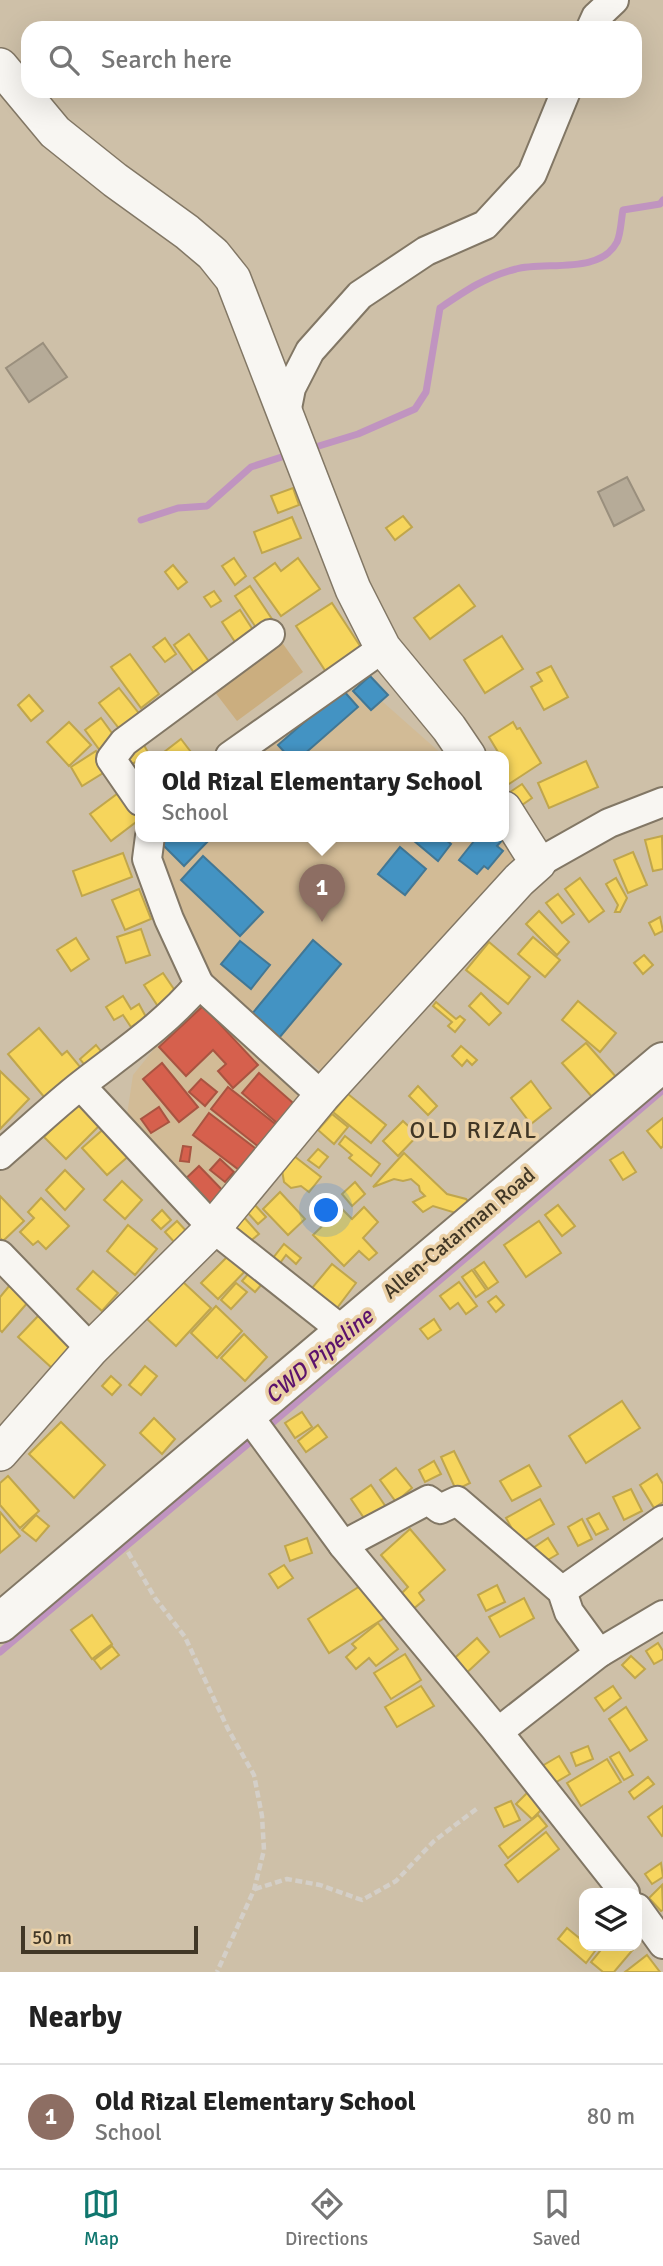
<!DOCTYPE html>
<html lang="en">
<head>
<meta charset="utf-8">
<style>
	:root { --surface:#fff; --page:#f2f2f2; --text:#222; --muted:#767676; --line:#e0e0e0; --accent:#0f766e }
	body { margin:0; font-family:Signika,sans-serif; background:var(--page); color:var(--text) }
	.controls { position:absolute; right:21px; bottom:21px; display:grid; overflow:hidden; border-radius:14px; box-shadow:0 7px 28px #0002 }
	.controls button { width:63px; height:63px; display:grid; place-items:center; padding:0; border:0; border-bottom:2px solid var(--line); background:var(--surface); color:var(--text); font:35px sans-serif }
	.scale { position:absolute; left:21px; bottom:18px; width:177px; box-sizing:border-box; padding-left:7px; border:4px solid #413726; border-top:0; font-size:19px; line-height:24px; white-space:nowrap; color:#413726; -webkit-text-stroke:5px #ead0a6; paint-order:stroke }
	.you { position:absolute; left:327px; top:1211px; width:24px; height:24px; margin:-18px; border:5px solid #fff; border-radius:50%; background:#1a73e8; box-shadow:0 0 0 10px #1a73e833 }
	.badge { display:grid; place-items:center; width:46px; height:46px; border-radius:50%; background:var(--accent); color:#fff; font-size:23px; font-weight:700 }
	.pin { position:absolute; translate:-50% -58px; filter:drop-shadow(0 2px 4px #0008) }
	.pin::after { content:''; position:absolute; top:37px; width:24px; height:21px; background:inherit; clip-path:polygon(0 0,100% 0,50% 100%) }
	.popup { position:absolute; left:135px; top:751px; width:374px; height:91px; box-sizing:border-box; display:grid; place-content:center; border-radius:14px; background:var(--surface); filter:drop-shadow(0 2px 5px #0005); font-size:23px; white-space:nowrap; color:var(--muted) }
	.popup b { font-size:26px; color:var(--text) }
	.popup::after { content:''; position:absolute; left:50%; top:100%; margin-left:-14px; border:14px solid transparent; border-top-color:var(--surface) }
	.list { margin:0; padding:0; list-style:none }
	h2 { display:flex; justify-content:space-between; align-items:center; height:91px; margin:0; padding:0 28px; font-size:30px }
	h2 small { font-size:23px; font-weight:400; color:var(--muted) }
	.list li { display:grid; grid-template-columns:46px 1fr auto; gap:21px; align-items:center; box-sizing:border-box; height:105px; padding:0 28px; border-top:2px solid var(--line) }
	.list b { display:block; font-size:26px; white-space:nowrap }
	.list p { margin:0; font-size:23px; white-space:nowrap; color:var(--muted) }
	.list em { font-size:23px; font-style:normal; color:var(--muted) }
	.icon { flex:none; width:38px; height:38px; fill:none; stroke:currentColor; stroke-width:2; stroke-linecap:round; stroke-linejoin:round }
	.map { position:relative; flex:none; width:663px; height:1972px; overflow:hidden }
	.search { position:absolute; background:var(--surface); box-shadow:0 7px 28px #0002; left:21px; right:21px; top:21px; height:77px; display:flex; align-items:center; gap:18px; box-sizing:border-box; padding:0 24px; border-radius:21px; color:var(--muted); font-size:26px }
	.sheet { height:196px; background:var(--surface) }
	nav { display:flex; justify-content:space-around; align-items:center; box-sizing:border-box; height:98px; border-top:2px solid var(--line); background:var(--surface); font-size:19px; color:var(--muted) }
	nav a { display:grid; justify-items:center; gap:4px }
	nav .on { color:var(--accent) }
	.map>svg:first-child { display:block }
	.built { fill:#d2bb96 }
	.green { fill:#cbae7f }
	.homes { fill:#f6d55c; stroke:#c0a64c; stroke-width:2 }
	.shops { fill:#d6604d; stroke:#a95441; stroke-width:2 }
	.schools { fill:#4393c3; stroke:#427794; stroke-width:2 }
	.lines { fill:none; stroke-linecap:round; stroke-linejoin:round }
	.stream { stroke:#c094c0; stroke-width:7 }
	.building { fill:#b6ab98; stroke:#9a8f7d; stroke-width:2 }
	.minor-casing { stroke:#827765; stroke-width:32 }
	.tertiary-casing { stroke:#827765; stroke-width:38 }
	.primary-casing { stroke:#827765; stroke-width:42 }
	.path { stroke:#d4cfc8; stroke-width:4.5; stroke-dasharray:7 3.5; stroke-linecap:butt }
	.minor { stroke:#f8f6f2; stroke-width:28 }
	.tertiary { stroke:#f8f6f2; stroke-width:35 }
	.primary { stroke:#f8f6f2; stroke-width:38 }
	.labels { text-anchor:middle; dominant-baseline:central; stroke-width:7; stroke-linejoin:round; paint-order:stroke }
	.street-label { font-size:21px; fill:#413726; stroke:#ead0a6 }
	.water-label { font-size:23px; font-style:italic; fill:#5b126c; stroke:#ead0a6 }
	.quarter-label { font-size:24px; letter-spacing:2px; fill:#413726; stroke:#ead0a6 }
</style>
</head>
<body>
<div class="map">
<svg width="663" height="1972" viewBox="0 0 663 1972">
	<rect width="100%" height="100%" fill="#cec0a8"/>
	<g class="built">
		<polygon points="349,672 444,756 243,756"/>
		<polygon points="504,828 513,861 322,1072 211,981 161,863 165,836 504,836"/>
		<polygon points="197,996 304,1095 228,1196 199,1166 179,1185 125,1128 133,1075"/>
	</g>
	<polygon class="green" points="281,641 303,672 237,721 214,691"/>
	<g class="homes">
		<polygon points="293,488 299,505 278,513 271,496"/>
		<polygon points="403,516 412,527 395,540 386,528"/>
		<polygon points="292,517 301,538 262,553 254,532"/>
		<polygon points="234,558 246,576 235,585 222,566"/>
		<polygon points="298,558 320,589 281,616 254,578 275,563 281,571"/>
		<polygon points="173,565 187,582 178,589 165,572"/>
		<polygon points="459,585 475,606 430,639 414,618"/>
		<polygon points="250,586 274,622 259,632 235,596"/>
		<polygon points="214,591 221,601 211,607 204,597"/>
		<polygon points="332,603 366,655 330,678 296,626"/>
		<polygon points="240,610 255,633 237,645 222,622"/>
		<polygon points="189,634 210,663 195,674 174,645"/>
		<polygon points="502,636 523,669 485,693 464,660"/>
		<polygon points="165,638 176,654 165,662 153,647"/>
		<polygon points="130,654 159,694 141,708 111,667"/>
		<polygon points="551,666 568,697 544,710 531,687 542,681 537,673"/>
		<polygon points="119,688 145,721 125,736 99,703"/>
		<polygon points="29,695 43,711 31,721 18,705"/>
		<polygon points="101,718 117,740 101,752 85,730"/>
		<polygon points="69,722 91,745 69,766 47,742"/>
		<polygon points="513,722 517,729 520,728 541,763 509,784 504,777 504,756 492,756 498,752 489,737"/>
		<polygon points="181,739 194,756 168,756 164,752"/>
		<polygon points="141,740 149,754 140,756 140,759 126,768 117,753"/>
		<polygon points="96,751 108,770 82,786 71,767"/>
		<polygon points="586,761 598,787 549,808 538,783"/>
		<polygon points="522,784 532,798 512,812 504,796"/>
		<polygon points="121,791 140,819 111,841 90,814"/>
		<polygon points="662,836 663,869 653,871 645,840"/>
		<polygon points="633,852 647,885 628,893 614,860"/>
		<polygon points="123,853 132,877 82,896 73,871"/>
		<polygon points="580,878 604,911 589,922 565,889"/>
		<polygon points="616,878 627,898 620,912 615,912 618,905 606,884"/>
		<polygon points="139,889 151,919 125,930 112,900"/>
		<polygon points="558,894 574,914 562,923 546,903"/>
		<polygon points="539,911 569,942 557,955 526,924"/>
		<polygon points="660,917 663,931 655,935 649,923"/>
		<polygon points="141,929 150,955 126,963 117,937"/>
		<polygon points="533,937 560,960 545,977 518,954"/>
		<polygon points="76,938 89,959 71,971 57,950"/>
		<polygon points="489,942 530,977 508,1004 466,970"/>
		<polygon points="644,955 653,965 643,974 634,963"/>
		<polygon points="163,973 180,998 161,1011 144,985"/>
		<polygon points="481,993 501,1013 489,1025 469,1006"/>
		<polygon points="123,996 131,1009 139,1004 146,1017 131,1027 123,1015 114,1020 106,1007"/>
		<polygon points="578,1001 616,1033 600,1052 562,1020"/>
		<polygon points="436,1002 456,1019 460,1016 465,1020 455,1032 448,1026 452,1022 433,1006"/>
		<polygon points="39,1028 62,1055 67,1051 81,1068 45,1098 8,1054"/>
		<polygon points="586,1043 617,1078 593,1098 562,1063"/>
		<polygon points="96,1045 104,1055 88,1069 80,1059"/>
		<polygon points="461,1046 477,1060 472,1065 467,1060 462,1066 452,1056"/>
		<polygon points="0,1071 29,1099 0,1129"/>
		<polygon points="531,1081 551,1108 531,1124 511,1098"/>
		<polygon points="418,1086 437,1106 428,1115 409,1096"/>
		<polygon points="348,1094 386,1125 371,1143 333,1112"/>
		<polygon points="78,1103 100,1125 66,1159 44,1137"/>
		<polygon points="332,1114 348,1127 334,1144 318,1130"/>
		<polygon points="663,1118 663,1146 661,1148 647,1131"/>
		<polygon points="403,1121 418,1135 398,1156 383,1141"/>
		<polygon points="107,1126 131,1154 107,1175 82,1148"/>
		<polygon points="345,1136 380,1164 371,1176 349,1158 352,1155 339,1144"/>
		<polygon points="318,1149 328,1157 319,1168 308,1160"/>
		<polygon points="623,1152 636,1172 623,1180 610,1160"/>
		<polygon points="404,1153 447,1194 466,1199 471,1205 459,1214 433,1206 423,1212 413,1202 425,1196 420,1191 419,1186 411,1179 403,1181 394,1179 373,1187"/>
		<polygon points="294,1156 321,1177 309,1192 301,1186 291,1188 284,1182 282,1170"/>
		<polygon points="65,1170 84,1189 65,1210 46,1190"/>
		<polygon points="122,1181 142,1200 125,1219 104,1200"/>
		<polygon points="355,1182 365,1194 352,1206 342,1194"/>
		<polygon points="280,1192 305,1219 288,1235 263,1209"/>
		<polygon points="0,1196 24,1221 3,1241 0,1238"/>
		<polygon points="41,1198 69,1226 46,1249 38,1241 33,1245 20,1232 34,1218 28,1212"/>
		<polygon points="254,1204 266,1217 258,1224 246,1211"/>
		<polygon points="558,1205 575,1226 562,1236 545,1215"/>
		<polygon points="364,1207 378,1222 363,1238 377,1253 369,1260 359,1251 344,1266 313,1235 341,1208 352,1219"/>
		<polygon points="162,1210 171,1220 161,1229 152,1220"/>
		<polygon points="242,1215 259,1234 248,1243 231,1225"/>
		<polygon points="177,1221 189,1234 177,1245 165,1232"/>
		<polygon points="539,1221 561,1253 526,1277 504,1245"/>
		<polygon points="128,1225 157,1249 135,1275 107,1251"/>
		<polygon points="284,1244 301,1258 296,1264 286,1255 280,1263 273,1258"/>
		<polygon points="236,1248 252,1264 218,1299 201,1283"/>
		<polygon points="484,1262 498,1282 488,1289 474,1269"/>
		<polygon points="332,1264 356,1283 337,1308 312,1288"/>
		<polygon points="256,1265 269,1276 255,1292 242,1281"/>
		<polygon points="472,1270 486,1290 476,1297 462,1277"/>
		<polygon points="93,1271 118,1293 102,1311 77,1289"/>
		<polygon points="182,1281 211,1308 176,1346 147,1319"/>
		<polygon points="459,1282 477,1306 466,1314 458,1303 450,1309 440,1296"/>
		<polygon points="236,1283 247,1292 231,1309 221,1300"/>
		<polygon points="10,1285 29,1301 2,1332 0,1330 0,1297"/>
		<polygon points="496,1296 504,1305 496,1312 488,1302"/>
		<polygon points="216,1306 242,1331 217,1358 191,1333"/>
		<polygon points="40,1314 75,1345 53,1369 18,1337"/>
		<polygon points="434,1319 441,1330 428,1339 420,1329"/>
		<polygon points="244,1334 267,1357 245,1381 221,1358"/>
		<polygon points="145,1366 157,1376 141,1395 129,1385"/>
		<polygon points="111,1376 121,1385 112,1395 102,1386"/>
		<polygon points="622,1401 640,1428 586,1463 569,1436"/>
		<polygon points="302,1412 312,1427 295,1438 285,1423"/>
		<polygon points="154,1418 175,1439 162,1454 140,1433"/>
		<polygon points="61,1422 105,1465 74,1498 29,1454"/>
		<polygon points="318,1425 327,1437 306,1452 298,1441"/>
		<polygon points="454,1451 470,1483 456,1490 441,1457"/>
		<polygon points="434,1461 441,1474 425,1482 419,1470"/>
		<polygon points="529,1465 541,1486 512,1501 500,1481"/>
		<polygon points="396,1468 412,1488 396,1502 380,1480"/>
		<polygon points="657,1474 663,1484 663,1502 654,1508 640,1485"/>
		<polygon points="8,1476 39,1511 20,1528 0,1505 0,1483"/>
		<polygon points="371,1485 386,1507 366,1521 351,1499"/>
		<polygon points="631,1489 642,1511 624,1520 613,1497"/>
		<polygon points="540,1499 554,1524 520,1543 506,1518"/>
		<polygon points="0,1512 20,1536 0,1553"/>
		<polygon points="599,1513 608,1529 596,1535 587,1519"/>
		<polygon points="36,1515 49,1526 36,1541 22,1530"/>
		<polygon points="582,1519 592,1539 578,1546 568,1527"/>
		<polygon points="410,1529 445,1570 419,1593 424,1600 412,1610 400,1595 408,1587 381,1555"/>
		<polygon points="307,1538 312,1553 290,1561 285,1546"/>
		<polygon points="548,1538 558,1554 539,1565 530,1550"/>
		<polygon points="284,1565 293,1578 278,1588 269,1574"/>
		<polygon points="365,1583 386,1617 329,1653 308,1619"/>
		<polygon points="497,1585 505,1602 486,1611 478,1595"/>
		<polygon points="524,1598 534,1618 500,1637 489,1617"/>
		<polygon points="92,1615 112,1644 92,1659 71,1630"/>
		<polygon points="378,1623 398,1649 376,1666 369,1658 356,1669 346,1657 356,1648 352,1644"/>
		<polygon points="477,1638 489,1652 462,1677 449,1663"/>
		<polygon points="658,1643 663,1651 663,1659 654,1664 646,1651"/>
		<polygon points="112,1646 119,1655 101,1669 94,1660"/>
		<polygon points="405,1654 421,1680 391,1699 374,1673"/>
		<polygon points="631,1656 645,1669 635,1678 622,1665"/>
		<polygon points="421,1686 434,1706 397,1727 385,1707"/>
		<polygon points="613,1686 621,1698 604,1711 595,1698"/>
		<polygon points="626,1707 647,1740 630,1751 609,1719"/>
		<polygon points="588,1746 593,1759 576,1766 571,1753"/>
		<polygon points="619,1752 633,1775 624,1780 610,1757"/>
		<polygon points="559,1756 570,1774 553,1784 542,1766"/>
		<polygon points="607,1759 621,1782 581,1806 567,1783"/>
		<polygon points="648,1777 654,1784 634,1799 629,1792"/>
		<polygon points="527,1793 542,1809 532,1819 516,1804"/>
		<polygon points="511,1801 520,1820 504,1827 495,1808"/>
		<polygon points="663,1806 663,1835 662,1836 648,1817"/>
		<polygon points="538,1815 547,1826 508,1858 499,1846"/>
		<polygon points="546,1832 559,1849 518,1882 505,1865"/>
		<polygon points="661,1863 663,1877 652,1884 645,1874"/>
		<polygon points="662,1885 663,1910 661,1911 649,1898"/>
		<polygon points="567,1928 584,1942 584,1946 588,1946 595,1951 586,1963 558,1939"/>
		<polygon points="604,1946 636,1946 614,1972 603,1972 591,1962"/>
		<polygon points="647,1955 660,1972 625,1972"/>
	</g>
	<g class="shops">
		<polygon points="203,1006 258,1065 233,1088 218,1071 226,1064 213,1050 186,1076 159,1047"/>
		<polygon points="162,1063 198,1107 179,1122 143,1079"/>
		<polygon points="259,1073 300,1109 283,1128 242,1093"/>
		<polygon points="201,1079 217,1092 205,1106 189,1092"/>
		<polygon points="228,1087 283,1130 265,1152 211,1109"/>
		<polygon points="159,1107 169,1122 151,1133 141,1119"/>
		<polygon points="209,1113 263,1154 247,1176 193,1135"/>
		<polygon points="183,1146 191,1147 189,1162 180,1161"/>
		<polygon points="220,1159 234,1172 225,1182 210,1170"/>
		<polygon points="199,1166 228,1196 208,1215 179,1185"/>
	</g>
	<g class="schools">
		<polygon points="370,676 388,695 371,710 353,691"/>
		<polygon points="342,689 358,707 302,756 288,756 278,745"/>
		<polygon points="167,836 213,836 184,866 160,842"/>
		<polygon points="416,836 441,836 451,844 438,861 413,840"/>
		<polygon points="478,836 504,838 497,846 503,851 488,869 484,866 477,874 459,860"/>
		<polygon points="400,847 426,869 405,895 378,874"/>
		<polygon points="203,856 263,912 240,936 181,880"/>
		<polygon points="313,940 341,964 279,1038 251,1015"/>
		<polygon points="240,941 270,965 251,989 221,964"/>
	</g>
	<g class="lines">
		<g class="stream">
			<path d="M309 449 358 434 415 409 426 392 440 308C465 291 487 276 516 269 545 261 600 275 617 242 621 233 621 220 623 210L660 204 663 200"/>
			<polyline points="141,520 178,508 207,506 251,467 291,454"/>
			<polyline points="264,1430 663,1090"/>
			<polyline points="0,1652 255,1438"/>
		</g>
	</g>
	<g class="building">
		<polygon points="43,343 67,377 29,402 6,368"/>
		<polygon points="627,477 644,510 614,526 598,492"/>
	</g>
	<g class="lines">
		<g class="minor-casing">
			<g id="minor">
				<polyline points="591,28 596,17 614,0"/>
				<polyline points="286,413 291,388 310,351 360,295 426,251 485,225 532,174 566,91"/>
				<polyline points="230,756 383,648"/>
				<polyline points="140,801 111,759 124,742 270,634"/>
				<polyline points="538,863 609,823 663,802"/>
				<polyline points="199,984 322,1096"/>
				<polyline points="81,1086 213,1228 343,1331"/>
				<path d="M0 1155C27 1132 53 1107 81 1085 122 1053 166 1024 199 984L169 919 147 859 150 836"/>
				<polyline points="0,1255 91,1349"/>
				<polyline points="247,1414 343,1545 498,1732 625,1893"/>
				<polyline points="343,1545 428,1500 440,1509 457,1501 562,1591 569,1612 599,1653"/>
				<polyline points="562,1591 663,1520"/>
				<polyline points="498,1732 599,1653 663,1615"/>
				<polyline points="637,1908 663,1944"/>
			</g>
		</g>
		<g class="tertiary-casing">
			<g id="tertiary">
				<polyline points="0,66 55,132 115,180 187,232 213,254 233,279 353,589 383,648 449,728 468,756"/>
				<polyline points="0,1453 91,1349 213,1228 322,1096 519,880 538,863 504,809"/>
			</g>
		</g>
		<g class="primary-casing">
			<polyline id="primary" points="0,1623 663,1062"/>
		</g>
		<g class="path">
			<polyline points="128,1552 155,1598 185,1637 228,1729 254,1775 262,1816 264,1850 254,1890 217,1972"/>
			<polyline points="255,1889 287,1879 320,1885 362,1900 396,1881 434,1841 479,1807"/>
		</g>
		<use href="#minor" class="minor"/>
		<use href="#tertiary" class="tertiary"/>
		<use href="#primary" class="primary"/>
	</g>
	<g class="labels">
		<g class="street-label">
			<text transform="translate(459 1233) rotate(-40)">Allen-Catarman Road</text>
		</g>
		<g class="water-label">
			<text transform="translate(319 1356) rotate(-40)">CWD Pipeline</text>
		</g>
		<g class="quarter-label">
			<text x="474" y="1130">OLD RIZAL</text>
		</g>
	</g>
</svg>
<div class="controls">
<button><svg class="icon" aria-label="layers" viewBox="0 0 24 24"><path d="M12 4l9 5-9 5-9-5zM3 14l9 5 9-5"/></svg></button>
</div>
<div class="scale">50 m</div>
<div class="you"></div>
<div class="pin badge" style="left:322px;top:922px;background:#8d6e63">1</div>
<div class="popup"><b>Old Rizal Elementary School</b>School</div>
<div class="search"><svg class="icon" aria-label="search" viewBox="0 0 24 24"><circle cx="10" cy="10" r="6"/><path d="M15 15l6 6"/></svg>Search here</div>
</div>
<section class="sheet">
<h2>Nearby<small></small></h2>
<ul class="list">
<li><span class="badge" style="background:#8d6e63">1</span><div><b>Old Rizal Elementary School</b><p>School</p></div><em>80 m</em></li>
</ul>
</section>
<nav>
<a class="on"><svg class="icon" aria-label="map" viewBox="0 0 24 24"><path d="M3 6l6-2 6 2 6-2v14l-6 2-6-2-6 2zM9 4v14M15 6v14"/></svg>Map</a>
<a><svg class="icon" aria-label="directions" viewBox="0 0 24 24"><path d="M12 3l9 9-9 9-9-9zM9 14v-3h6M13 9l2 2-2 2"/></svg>Directions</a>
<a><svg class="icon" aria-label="saved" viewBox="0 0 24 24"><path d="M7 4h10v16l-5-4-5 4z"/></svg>Saved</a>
</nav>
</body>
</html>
